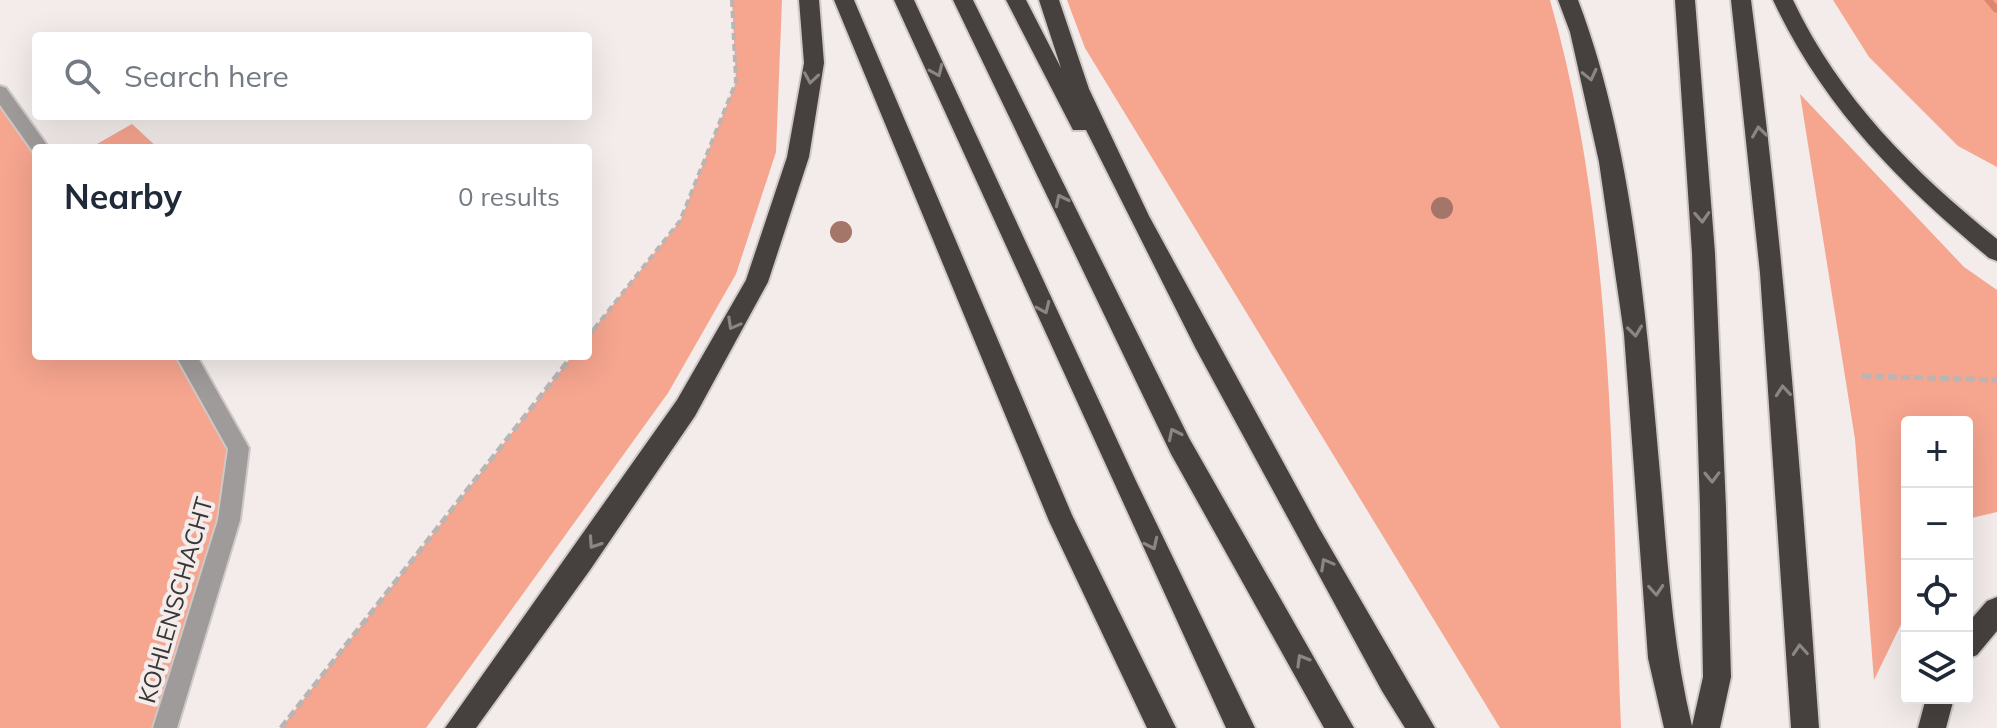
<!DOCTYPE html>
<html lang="en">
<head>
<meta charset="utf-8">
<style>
	:root { --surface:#fff; --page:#f2f2f3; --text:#1f2937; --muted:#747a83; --line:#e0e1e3 }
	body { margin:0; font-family:Mulish,sans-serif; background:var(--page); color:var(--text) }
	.controls { position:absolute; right:24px; bottom:24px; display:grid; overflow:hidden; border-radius:8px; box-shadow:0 8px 32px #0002 }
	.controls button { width:72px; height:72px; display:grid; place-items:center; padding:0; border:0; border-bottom:2px solid var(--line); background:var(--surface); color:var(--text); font:40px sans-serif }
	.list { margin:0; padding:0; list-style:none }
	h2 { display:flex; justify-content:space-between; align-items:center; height:104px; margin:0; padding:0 32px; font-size:34px }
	h2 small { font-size:26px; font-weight:400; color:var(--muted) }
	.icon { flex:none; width:44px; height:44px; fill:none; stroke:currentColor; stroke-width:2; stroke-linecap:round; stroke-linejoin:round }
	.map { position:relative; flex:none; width:1997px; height:728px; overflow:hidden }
	.search { position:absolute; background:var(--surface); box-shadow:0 8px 32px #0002; left:32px; top:32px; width:560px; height:88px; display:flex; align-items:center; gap:20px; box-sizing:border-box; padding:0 28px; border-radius:8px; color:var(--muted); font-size:30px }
	.panel { position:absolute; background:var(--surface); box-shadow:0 8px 32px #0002; left:32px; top:144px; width:560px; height:216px; border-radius:8px }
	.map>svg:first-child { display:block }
	.green { fill:#f6a58f }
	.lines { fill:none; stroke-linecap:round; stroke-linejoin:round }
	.stream { fill:#df866e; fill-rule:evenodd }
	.minor-casing { stroke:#cec8c6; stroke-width:4 }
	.highway-casing { stroke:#cec8c6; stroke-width:4 }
	.path-far1 { stroke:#bab4b3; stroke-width:4; stroke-dasharray:7 4; stroke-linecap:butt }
	.path { stroke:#bab4b3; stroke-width:5; stroke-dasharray:9 4; stroke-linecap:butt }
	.minor { fill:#9e9b9a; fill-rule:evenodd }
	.highway { fill:#46413f; fill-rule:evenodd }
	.tree { fill:#a47569 }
	.oneway { stroke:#8b8583 }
	.labels { text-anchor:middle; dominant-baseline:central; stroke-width:8; stroke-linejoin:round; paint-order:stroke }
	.street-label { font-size:24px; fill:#393636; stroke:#f3ecea }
</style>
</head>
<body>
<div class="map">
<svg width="1997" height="728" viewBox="0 0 1997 728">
	<rect width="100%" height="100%" fill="#f3ecea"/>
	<g class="green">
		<polygon points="732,0 782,0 776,152 736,274 668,393 426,728 281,728 572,356 588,356 588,336 680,221 736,82"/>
		<path d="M1067 0H1550C1617 235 1611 485 1621 728H1500L1085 48Z"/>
		<polygon points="1833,0 1997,0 1997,167 1958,146 1869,57"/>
		<polygon points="0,92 36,148 36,356 186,356 239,448 165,728 0,728"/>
		<polygon points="1800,94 1964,267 1997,290 1997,512 1967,519 1967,422 1907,422 1907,612 1874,680 1855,439"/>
		<polygon points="132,124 158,148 90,148"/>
	</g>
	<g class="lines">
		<polygon class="stream" points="1984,0 1993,0 1997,5 1997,13 1994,12"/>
		<g class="minor-casing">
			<g id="minor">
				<polygon points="0,86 6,88 49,148 36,148 34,153 0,105"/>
				<polygon points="176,356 197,356 249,448 240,520 177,728 153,728 218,520 228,449"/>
			</g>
		</g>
		<g class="highway-casing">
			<g id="highway">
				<polygon points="799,0 819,0 824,63 809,157 768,282 695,416 590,570 476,728 445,728 677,400 746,280 787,157 804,63"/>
				<polygon points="834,0 854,0 1072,515 1176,728 1147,728 1049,521"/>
				<polygon points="894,0 914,0 1136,481 1255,728 1226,728"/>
				<polygon points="953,0 973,0 1189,438 1354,728 1324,728 1171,454"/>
				<polygon points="1006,0 1026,0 1061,68 1039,0 1059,0 1089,89 1149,216 1319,528 1435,728 1405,728 1382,691 1196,349 1086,130 1073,130"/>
				<path d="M1558 0H1578C1634 147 1647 328 1661 485 1668 567 1673 647 1692 726L1703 677 1700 508 1692 253 1675 0H1695L1715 253 1726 508 1731 677 1720 728H1664L1648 658 1624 334 1599 162 1570 32Z"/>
				<path d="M1731 0H1751C1783 242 1802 485 1819 728H1791L1760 273Z"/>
				<path d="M1773 0H1793C1840 99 1913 171 1997 239V261L1989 258C1900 184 1823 107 1773 0Z"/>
				<polygon points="1997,597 1997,631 1977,655 1967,659 1967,624 1987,601"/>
				<polygon points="1926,698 1954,698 1946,728 1918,728"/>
			</g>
		</g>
		<polyline class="path-far1" points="594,329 680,221 736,82 732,0"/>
		<g class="path">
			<polyline points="588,336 595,327"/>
			<polyline points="1862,376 1997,380"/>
			<polyline points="281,728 572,356"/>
		</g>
		<use href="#minor" class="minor"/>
		<use href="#highway" class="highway"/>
	</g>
	<g class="tree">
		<circle cx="1442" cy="208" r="11"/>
		<circle cx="841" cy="232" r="11"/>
	</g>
	<defs><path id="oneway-chevron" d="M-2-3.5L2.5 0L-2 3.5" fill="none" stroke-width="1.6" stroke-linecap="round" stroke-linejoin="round" transform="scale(2)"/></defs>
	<g class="oneway">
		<use href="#oneway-chevron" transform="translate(937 71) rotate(66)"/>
		<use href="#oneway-chevron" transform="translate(1590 75) rotate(77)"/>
		<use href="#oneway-chevron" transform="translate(811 78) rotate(99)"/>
		<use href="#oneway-chevron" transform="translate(1759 132) rotate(-98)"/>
		<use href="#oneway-chevron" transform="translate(1061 200) rotate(-116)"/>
		<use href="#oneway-chevron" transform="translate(1702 217) rotate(87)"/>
		<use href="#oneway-chevron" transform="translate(1044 308) rotate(66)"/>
		<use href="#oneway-chevron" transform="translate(733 324) rotate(119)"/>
		<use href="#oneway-chevron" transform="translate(1635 331) rotate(83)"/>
		<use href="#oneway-chevron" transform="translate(1783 391) rotate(-95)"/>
		<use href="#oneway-chevron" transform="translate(1174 434) rotate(-116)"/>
		<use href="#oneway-chevron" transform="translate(1712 477) rotate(89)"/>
		<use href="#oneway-chevron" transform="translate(594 543) rotate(124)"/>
		<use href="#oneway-chevron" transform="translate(1152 544) rotate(65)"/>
		<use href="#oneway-chevron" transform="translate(1326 564) rotate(-119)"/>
		<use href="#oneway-chevron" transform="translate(1656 590) rotate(86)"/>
		<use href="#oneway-chevron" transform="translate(1800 650) rotate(-94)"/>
		<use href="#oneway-chevron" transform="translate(1302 660) rotate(-120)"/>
	</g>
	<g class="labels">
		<g class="street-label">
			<text transform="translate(175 600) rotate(-74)">KOHLENSCHACHT</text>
		</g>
	</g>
</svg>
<div class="controls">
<button>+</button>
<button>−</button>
<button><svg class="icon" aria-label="locate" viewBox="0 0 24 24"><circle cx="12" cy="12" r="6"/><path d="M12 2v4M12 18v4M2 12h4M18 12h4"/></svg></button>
<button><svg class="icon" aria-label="layers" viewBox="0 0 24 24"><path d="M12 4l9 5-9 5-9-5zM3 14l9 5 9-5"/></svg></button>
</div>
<div class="search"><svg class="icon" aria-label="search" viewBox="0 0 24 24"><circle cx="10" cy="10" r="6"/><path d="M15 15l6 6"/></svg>Search here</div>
<section class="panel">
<h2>Nearby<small>0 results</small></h2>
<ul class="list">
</ul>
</section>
</div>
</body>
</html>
